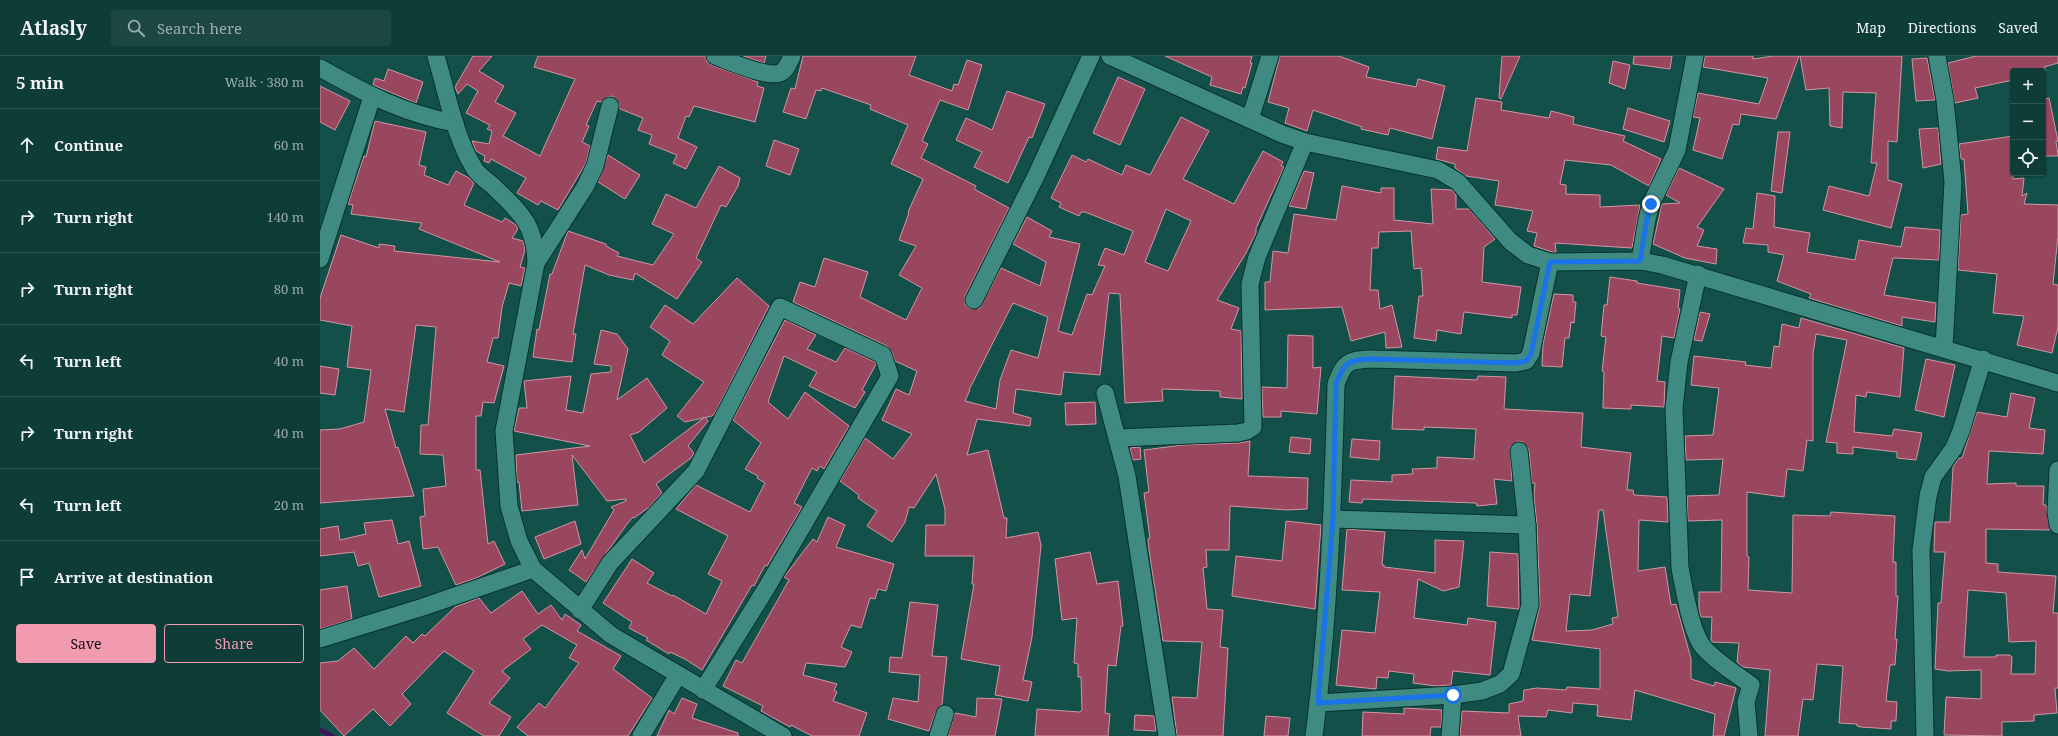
<!DOCTYPE html>
<html lang="en">
<head>
<meta charset="utf-8">
<style>
	:root { --surface:#0e3c37; --page:#1c4742; --text:#f1f3f6; --muted:#9badad; --line:#2e5652; --accent:#f29aaf }
	body { margin:0; font-family:"Noto Serif",serif; background:var(--page); color:var(--text) }
	.controls { position:absolute; right:12px; top:12px; display:grid; overflow:hidden; border-radius:4px; box-shadow:0 1px 3px #0004 }
	.controls button { width:36px; height:36px; display:grid; place-items:center; padding:0; border:0; border-bottom:1px solid var(--line); background:var(--surface); color:var(--text); font:20px sans-serif }
	.stop { position:absolute; width:12px; height:12px; margin:-9px; border:3px solid #1a73e8; border-radius:50%; background:#fff }
	.stop.end { background:#1a73e8; border-color:#fff; box-shadow:0 1px 4px #0008 }
	.list { margin:0; padding:0; list-style:none }
	h2 { display:flex; justify-content:space-between; align-items:center; height:52px; margin:0; padding:0 16px; font-size:17px }
	h2 small { font-size:13px; font-weight:400; color:var(--muted) }
	.list li { display:grid; grid-template-columns:26px 1fr auto; gap:12px; align-items:center; box-sizing:border-box; height:72px; padding:0 16px; border-top:1px solid var(--line) }
	.list b { display:block; font-size:15px; white-space:nowrap }
	.list em { font-size:13px; font-style:normal; color:var(--muted) }
	.actions { display:flex; gap:8px; padding:12px 16px }
	.actions a { flex:1; padding:9px 0; border:1px solid var(--accent); border-radius:4px; text-align:center; font-size:14px; color:var(--accent) }
	.actions .main { background:var(--accent); color:#111 }
	.icon { flex:none; width:22px; height:22px; fill:none; stroke:currentColor; stroke-width:2; stroke-linecap:round; stroke-linejoin:round }
	.map { position:relative; flex:none; width:1738px; height:680px; overflow:hidden }
	header { display:flex; align-items:center; gap:24px; box-sizing:border-box; height:56px; padding:0 20px; background:var(--surface); border-bottom:1px solid var(--line) }
	header strong { font-size:19px }
	nav { display:flex; gap:22px; margin-inline-start:auto; font-size:14px }
	.search { width:280px; height:36px; background:var(--page); display:flex; align-items:center; gap:10px; box-sizing:border-box; padding:0 14px; border-radius:4px; color:var(--muted); font-size:15px }
	main { display:flex }
	aside { flex:1; background:var(--surface) }
	.map>svg:first-child { display:block }
	.lines { fill:none; stroke-linecap:round; stroke-linejoin:round }
	.stream { stroke:#3a1858; stroke-width:5 }
	.building { fill:#98475e; stroke:#d495a3; fill-rule:evenodd }
	.minor-casing { stroke:#07332e; stroke-width:19 }
	.minor { stroke:#3f8b81; stroke-width:17 }
	.route { stroke:#1a73e8; stroke-width:5 }
</style>
</head>
<body>
<header>
<strong>Atlasly</strong>
<div class="search"><svg class="icon" aria-label="search" viewBox="0 0 24 24"><circle cx="10" cy="10" r="6"/><path d="M15 15l6 6"/></svg>Search here</div>
<nav><a>Map</a><a>Directions</a><a>Saved</a></nav>
</header>
<main>
<aside>
<h2>5 min<small>Walk · 380 m</small></h2>
<ul class="list">
<li><svg class="icon" aria-label="ahead" viewBox="0 0 24 24"><path d="M12 20V5M6 11l6-6 6 6"/></svg><div><b>Continue</b></div><em>60 m</em></li>
<li><svg class="icon" aria-label="right" viewBox="0 0 24 24"><path d="M7 20v-9h11M14 6l5 5-5 5"/></svg><div><b>Turn right</b></div><em>140 m</em></li>
<li><svg class="icon" aria-label="right" viewBox="0 0 24 24"><path d="M7 20v-9h11M14 6l5 5-5 5"/></svg><div><b>Turn right</b></div><em>80 m</em></li>
<li><svg class="icon" aria-label="left" viewBox="0 0 24 24"><path d="M17 20v-9H6M10 6l-5 5 5 5"/></svg><div><b>Turn left</b></div><em>40 m</em></li>
<li><svg class="icon" aria-label="right" viewBox="0 0 24 24"><path d="M7 20v-9h11M14 6l5 5-5 5"/></svg><div><b>Turn right</b></div><em>40 m</em></li>
<li><svg class="icon" aria-label="left" viewBox="0 0 24 24"><path d="M17 20v-9H6M10 6l-5 5 5 5"/></svg><div><b>Turn left</b></div><em>20 m</em></li>
<li><svg class="icon" aria-label="arrive" viewBox="0 0 24 24"><path d="M6 21V4h12l-3 4 3 4H6"/></svg><div><b>Arrive at destination</b></div></li>
</ul>
<div class="actions"><a class="main">Save</a><a>Share</a></div>
</aside>
<div class="map">
<svg width="1738" height="680" viewBox="0 0 1738 680">
	<rect width="100%" height="100%" fill="#125049"/>
	<g class="lines">
		<polyline class="stream" points="0,674 12,680"/>
	</g>
	<g class="building">
		<polygon points="153,0 172,0 159,15 184,30 175,46 196,57 183,80 220,100 255,23 214,11 218,0 385,0 387,6 391,9 438,26 437,30 444,32 435,66 374,50 369,61 366,60 358,82 377,91 366,113 353,107 357,99 329,88 332,79 318,74 323,62 300,53 299,47 293,40 287,41 281,46 277,45 266,69 269,70 262,86 270,90 266,107 238,154 221,145 218,149 197,137 206,122 171,103 169,107 164,105 165,100 156,95 152,85 169,88 172,75 167,73 170,69 146,57 158,35 147,28 138,38 135,31"/>
		<polygon points="423,0 446,0 444,7"/>
		<path d="M483 0H596L589 19 632 35 634 28 638 29 647 4 662 9 648 54 620 44 602 85 608 88 601 102 656 130 654 133 689 152 645 240V249L650 253 660 252 681 212 720 230 726 206 693 188 707 161 732 175 729 181 760 188 738 275 752 279 767 238 772 239 785 210 778 209 785 192 804 199 813 175 765 156H761L759 160 739 151 741 147 731 142 752 99 766 106 768 103 802 119 806 109 830 119 861 61 889 75 863 123 914 148 943 95 963 106 961 110 964 111 936 172V177L926 197 897 244 919 252 911 273 921 275 922 343 900 341V335L842 333 843 345 805 347 800 238 789 237 780 319 744 316 741 339 696 333 693 357 711 362 710 370 657 363 647 399 668 394 684 462H687L686 482 718 476 721 489 712 581 703 624 712 626 708 645 675 639 680 610 641 603 654 528H652L654 500H605L606 469H625V453L616 418 594 452 589 451 585 466 572 486 547 470 557 455 538 442 539 439 520 425 545 382 573 403 592 378 562 364 576 333 589 339 597 315 575 305 572 296 567 290 473 246 480 226 495 231 504 202 548 216 540 241 586 264 602 232 579 219 596 190 579 184 589 157 588 156 603 123 571 108 588 69 550 53 551 49 502 32 501 35 496 34 486 63 463 56 471 32 475 33ZM846 153 871 165 848 215 825 206ZM693 247 728 261 718 302 691 294 680 324 676 353 645 345 650 334H649Z"/>
		<polygon points="845,0 932,0 930,7 932,7 925,32 923,31 921,38 890,29 892,21"/>
		<polygon points="960,0 1019,0 1049,11 1046,21 1096,31 1098,23 1125,30 1112,83 1070,72 1068,79 1041,73 1042,71 993,54 987,75 965,67 969,52 948,46"/>
		<polygon points="1182,0 1200,0 1181,43 1179,42"/>
		<polygon points="1314,0 1352,0 1350,13 1313,8"/>
		<polygon points="1385,0 1433,0 1433,3 1453,0 1479,0 1456,63 1421,58 1419,69 1413,68 1402,103 1373,94 1380,62 1373,61 1378,37 1439,48 1448,22 1383,11"/>
		<polygon points="1480,0 1582,0 1577,86 1568,85 1568,124 1582,128 1571,172 1503,154 1509,130 1549,140 1557,107 1551,107 1556,37 1523,36 1522,72 1510,70 1509,32 1486,34"/>
		<polygon points="1656,0 1738,0 1738,7 1724,11 1726,15 1693,15 1693,24 1655,32 1658,42 1635,47 1628,7"/>
		<polygon points="1607,2 1615,44 1596,45 1592,3"/>
		<polygon points="1293,5 1310,9 1305,33 1289,27"/>
		<polygon points="68,13 103,26 96,47 53,29 55,22 64,25"/>
		<polygon points="798,21 825,33 800,89 773,77"/>
		<polygon points="0,30 30,45 15,74 0,66"/>
		<polygon points="687,35 725,48 712,82 709,81 688,127 654,111 662,96 636,84 646,62 672,74"/>
		<polygon points="1156,42 1182,46 1181,54 1229,62 1231,55 1254,61 1253,68 1305,80 1303,85 1341,103 1329,130 1291,109 1245,104 1240,128 1246,129 1246,138 1280,139 1280,151 1320,149 1312,192 1235,187 1236,196 1232,196 1214,190 1217,177 1207,175 1213,155 1175,149 1179,125 1146,120 1135,112 1135,108 1116,103 1118,91 1147,95"/>
		<polygon points="1729,42 1738,85 1736,85 1738,100 1723,100 1723,43"/>
		<polygon points="1308,52 1350,65 1344,86 1303,73"/>
		<polygon points="55,65 106,76 99,109 106,111 104,119 128,129 136,115 149,122 154,127 144,149 182,166 185,162 196,169 198,173 192,182 203,185 205,194 200,211 205,212 201,230 189,227 182,251 178,282 173,282 167,306 184,310 174,347 163,346 161,360 156,360 156,414 160,414 168,488 174,485 185,508 156,522 136,529 118,491 103,493 100,461 105,460 103,433 126,430 123,399 100,398 101,369 108,369 116,271 96,269 84,356 65,353 76,392 78,391 94,440 0,447 0,374 20,373 44,366 51,314 27,311 32,270 0,264 0,242 21,179 59,192 59,188 75,190 74,195 180,206 99,173 102,167 31,158 33,149 28,148 44,100 46,101"/>
		<polygon points="1618,72 1621,108 1603,112 1599,73"/>
		<polygon points="1458,76 1470,76 1462,137 1451,135"/>
		<polygon points="1693,80 1693,123 1704,122 1702,140 1707,137 1704,148 1738,149 1738,180 1733,228 1738,229 1738,271 1732,297 1697,289 1704,260 1673,257 1677,218 1638,214 1641,159 1648,158 1644,103 1641,103 1639,88"/>
		<polygon points="454,84 479,93 470,119 446,110"/>
		<polygon points="288,99 320,119 305,143 278,126"/>
		<polygon points="399,110 420,122 418,130 406,151 401,149 376,202 382,206 357,243 315,217 313,224 289,219 265,209 253,278 256,278 252,306 213,301 217,273 219,274 230,218 232,218 248,175 286,188 286,190 299,197 297,200 333,209 354,178 332,168 346,138 376,152"/>
		<polygon points="1359,112 1404,133 1377,171 1384,174 1377,190 1397,193 1396,208 1365,202 1333,188 1342,148 1360,147 1346,139"/>
		<polygon points="984,115 994,117 986,153 969,150"/>
		<polygon points="1022,130 1061,137 1061,132 1074,132 1074,164 1113,168 1111,133 1132,134 1136,139 1136,153 1149,153 1175,183 1164,191 1162,226 1201,231 1197,259 1192,259 1192,262 1144,256 1141,278 1117,274 1116,285 1094,282 1099,240 1103,240 1101,212 1094,213 1091,175 1059,176 1058,192 1052,192 1050,234 1058,234 1060,253 1072,249 1082,291 1066,292 1065,276 1031,285 1022,251 945,254 945,226 950,226 953,195 968,197 974,158 1016,164"/>
		<polygon points="1437,137 1455,140 1454,171 1490,177 1487,196 1535,204 1539,184 1581,191 1585,171 1620,174 1619,204 1573,202 1564,239 1616,247 1615,266 1582,261 1582,270 1489,242 1491,238 1457,225 1464,199 1448,196 1448,189 1423,187 1426,172 1433,173"/>
		<polygon points="1290,221 1317,225 1317,227 1360,234 1358,252 1360,253 1354,282 1342,280 1337,325 1345,326 1344,351 1311,349 1311,353 1283,352 1284,316 1282,315 1286,281 1281,280 1284,249 1287,249"/>
		<polygon points="417,222 449,250 395,357 392,360 365,366 357,360 384,326 342,299 350,285 330,271 345,249 373,268"/>
		<polygon points="1234,238 1253,239 1253,246 1256,246 1254,267 1251,266 1249,282 1245,282 1242,311 1222,310 1223,288"/>
		<polygon points="1380,256 1390,258 1382,285 1374,284"/>
		<polygon points="1481,262 1584,292 1580,341 1547,336 1546,341 1536,339 1534,376 1572,380 1574,373 1602,377 1596,404 1577,402 1577,396 1533,391 1533,398 1517,397 1517,387 1506,386 1527,284 1496,278 1493,298 1493,385 1487,384 1483,415 1467,413 1464,441 1427,436 1427,500 1429,501 1428,534 1472,537 1473,459 1510,460 1511,456 1575,460 1573,506 1576,506 1576,540 1578,540 1575,583 1577,583 1575,609 1570,609 1566,645 1577,646 1576,665 1571,665 1571,673 1541,671 1537,670 1537,668 1519,667 1523,610 1497,608 1493,644 1483,643 1478,680 1445,680 1450,614 1423,611 1417,606 1419,587 1392,586 1391,584 1392,561 1381,561 1379,555 1379,536 1401,536 1402,464 1368,465 1367,440 1399,439 1403,403 1366,404 1365,380 1393,379 1399,332 1371,329 1374,300 1426,306 1425,309 1451,312 1454,290 1459,291 1462,268 1479,272"/>
		<polygon points="465,264 496,279 487,293 516,306 525,292 555,306 556,308 542,334 545,336 535,352 489,330 497,316 464,300 448,346 468,363 485,336 529,370 504,413 500,410 497,415 492,412 474,447 482,451 481,453 447,510 445,509 434,530 432,529 382,614 365,603 350,596 349,598 326,584 328,582 309,572 312,566 283,547 312,503 334,517 327,527 352,540 353,539 386,558 402,525 388,518 408,480 356,453 376,429 430,456 445,427 437,422 438,420 425,413 441,387 413,364"/>
		<polygon points="281,274 297,278 308,293 297,344 327,322 347,352 319,376 310,379 324,407 385,361 388,365 368,390 374,397 371,402 336,428 342,437 328,452 314,462 313,461 307,468 266,526 249,514 262,494 265,503 294,454 291,451 306,445 306,443 287,445 252,399 258,449 202,455 199,426 197,426 196,399 270,390 194,375 199,352 207,352 204,325 251,320 246,354 263,357 271,318 291,316 291,310 274,308"/>
		<polygon points="968,279 993,280 993,312 1001,311 997,358 961,355 961,361 943,361 942,331 967,332"/>
		<polygon points="1606,303 1635,309 1624,361 1595,354"/>
		<polygon points="0,310 19,313 15,339 0,337"/>
		<path d="M1075 320 1157 324 1158 320 1186 321 1184 353 1263 357 1261 391 1311 397 1307 434H1313L1314 439 1347 441 1348 466 1319 464 1318 515 1345 511 1351 549 1356 548 1371 603V623L1394 630 1395 626 1416 632 1404 680H1393L1395 658 1315 634 1311 664 1277 660 1278 649 1253 647 1252 657 1228 654 1226 661 1198 660 1201 680H1140L1142 655 1189 657V648L1203 645 1204 634 1217 632 1246 634 1247 631 1280 633V593L1212 584 1220 549 1217 469 1214 440 1215 427H1212L1209 394 1203 386 1198 385 1190 391 1192 425 1174 423 1177 448 1157 450 1156 447 1043 443 1042 447 1029 446 1031 424 1072 426V419L1093 418 1092 413 1117 412V401L1154 403 1156 373 1104 371V374L1072 373ZM1279 454H1283L1298 561 1292 562 1293 568 1272 574 1246 575 1250 538 1270 540Z"/>
		<path d="M1691 337 1715 342 1709 372 1725 374 1723 398 1669 395 1667 428 1696 427V430H1724L1723 449H1726L1730 474 1666 473V507L1678 508V516L1736 520 1733 557H1738V632H1735L1737 657 1714 659V665L1682 666V680L1624 679 1626 641 1661 643V614L1628 615 1615 613 1618 547H1621L1625 496H1614L1615 466H1630L1633 411 1639 402H1642L1657 356 1687 361ZM1648 534 1686 537 1689 586 1716 585 1715 618H1691L1692 601 1690 599H1676V601H1644Z"/>
		<polygon points="775,346 776,368 746,369 745,347"/>
		<polygon points="971,381 991,383 990,398 969,396"/>
		<polygon points="1032,383 1060,385 1059,404 1030,401"/>
		<polygon points="930,385 928,420 988,422 987,453 967,454 910,450 909,494 886,494 887,511 883,512 887,553 903,554 900,591 908,592 903,680 857,680 852,641 877,642 882,586 843,585 829,494 828,483 830,482 824,437 829,436 824,394 863,389 919,387"/>
		<polygon points="820,391 821,403 813,404 810,392"/>
		<polygon points="508,461 525,469 516,491 574,508 566,535 558,533 555,543 550,542 541,572 531,569 521,591 532,596 525,611 486,607 483,619 517,628 514,634 517,636 513,645 547,657 539,680 492,680 471,669 470,671 441,655 443,650 403,630 416,604 422,607 469,524 464,521 467,517 493,483 497,486"/>
		<polygon points="72,464 78,488 89,485 101,530 59,541 49,507 38,510 34,496 0,500 0,473 18,470 20,484 46,478 44,467"/>
		<polygon points="255,465 261,488 224,503 215,481"/>
		<polygon points="966,465 1001,469 995,553 912,540 916,500 962,505"/>
		<polygon points="1027,473 1065,476 1062,509 1064,509 1064,511 1115,517 1115,484 1144,485 1139,531 1123,535 1098,523 1094,562 1147,569 1148,562 1176,566 1170,619 1133,615 1131,629 1116,630 1093,627 1094,618 1069,615 1068,622 1057,621 1056,633 1016,629 1022,574 1055,577 1060,536 1022,534"/>
		<polygon points="770,496 777,528 798,525 803,570 801,570 796,610 788,609 785,657 790,658 788,680 715,680 717,653 760,656 762,654 761,621 758,621 758,608 754,607 757,562 742,564 735,503"/>
		<polygon points="1170,496 1198,498 1199,553 1167,550"/>
		<polygon points="27,530 32,563 0,573 0,534"/>
		<polygon points="202,535 218,558 231,549 242,564 245,558 261,569 257,575 301,600 293,613 332,642 308,680 208,680 197,671 219,647 225,652 259,607 249,602 257,589 222,569 203,583 211,593 182,615 190,622 169,647 191,661 179,680 164,680 127,657 154,615 124,595 82,638 91,648 70,670 53,653 24,680 0,654 0,607 18,605 34,592 54,613 86,580 93,587 102,578 105,580 135,551 159,542 171,557"/>
		<polygon points="590,546 618,549 612,600 627,601 622,648 616,655 609,675 568,663 573,642 598,646 600,619 569,616 570,601 582,602"/>
		<polygon points="362,642 377,648 372,662 418,677 418,680 337,680 349,654 354,658"/>
		<polygon points="657,642 682,643 675,680 628,680 635,657 656,661"/>
		<polygon points="1084,652 1122,654 1121,671 1111,671 1110,680 1042,680 1043,656 1084,658"/>
		<polygon points="815,659 834,660 836,675 814,674"/>
		<polygon points="946,660 970,662 968,680 944,680"/>
	</g>
	<g class="lines">
		<g class="minor-casing">
			<g id="minor">
				<path d="M116 0C127 37 134 79 154 112 158 119 166 124 172 129 199 156 215 166 216 207L184 375 189 450 199 485 213 513 291 579 463 680"/>
				<path d="M395 0C409 5 446 22 460 17 467 14 469 6 472 0"/>
				<polyline points="790,0 962,78 985,86 1118,114 1138,126 1190,185 1208,199 1230,206 1320,205 1342,209 1738,327"/>
				<polyline points="1617,0 1625,44 1633,126 1624,292"/>
				<path d="M0 12C45 37 84 58 135 67"/>
				<polyline points="930,63 950,0"/>
				<polyline points="0,203 52,41"/>
				<polyline points="1320,205 1327,163 1331,148 1357,94 1375,0"/>
				<polyline points="216,207 265,131 275,110 290,50"/>
				<path d="M1378 218 1359 306 1354 352 1360 512C1364 532 1371 579 1385 593 1398 607 1416 618 1431 629L1426 646 1429 680"/>
				<polyline points="654,244 716,120 771,0"/>
				<polyline points="785,337 807,420 847,680"/>
				<polyline points="798,382 918,377 927,375 933,371 930,228 937,201 985,86"/>
				<polyline points="1738,414 1736,456 1738,469"/>
				<polyline points="1013,463 1207,469"/>
				<polyline points="260,554 290,507 376,415 460,251 563,299 570,320 447,531 383,634"/>
				<polyline points="0,583 103,551 213,513"/>
				<polyline points="998,647 1133,639 1162,635 1180,628 1191,618 1210,549 1207,469 1199,395"/>
				<polyline points="321,680 358,619"/>
				<polyline points="618,680 625,658"/>
				<path d="M994 680C1009 563 1013 445 1016 328 1024 307 1027 304 1050 303L1196 307 1206 305 1211 297 1230 206"/>
				<polyline points="1130,680 1133,639"/>
				<polyline points="1605,680 1601,494 1608,440 1613,421 1634,392 1641,375 1663,303"/>
			</g>
		</g>
		<use href="#minor" class="minor"/>
	</g>
	<g class="lines">
		<path class="route" d="M1133 639 998 647 1013 463 1016 328C1024 307 1027 304 1050 303L1196 307 1206 305 1211 298 1230 206 1320 205 1327 163 1331 148"/>
	</g>
</svg>
<div class="controls">
<button>+</button>
<button>−</button>
<button><svg class="icon" aria-label="locate" viewBox="0 0 24 24"><circle cx="12" cy="12" r="6"/><path d="M12 2v4M12 18v4M2 12h4M18 12h4"/></svg></button>
</div>
<div class="stop" style="left:1133px;top:639px"></div>
<div class="stop end" style="left:1331px;top:148px"></div>
</div>
</main>
</body>
</html>
